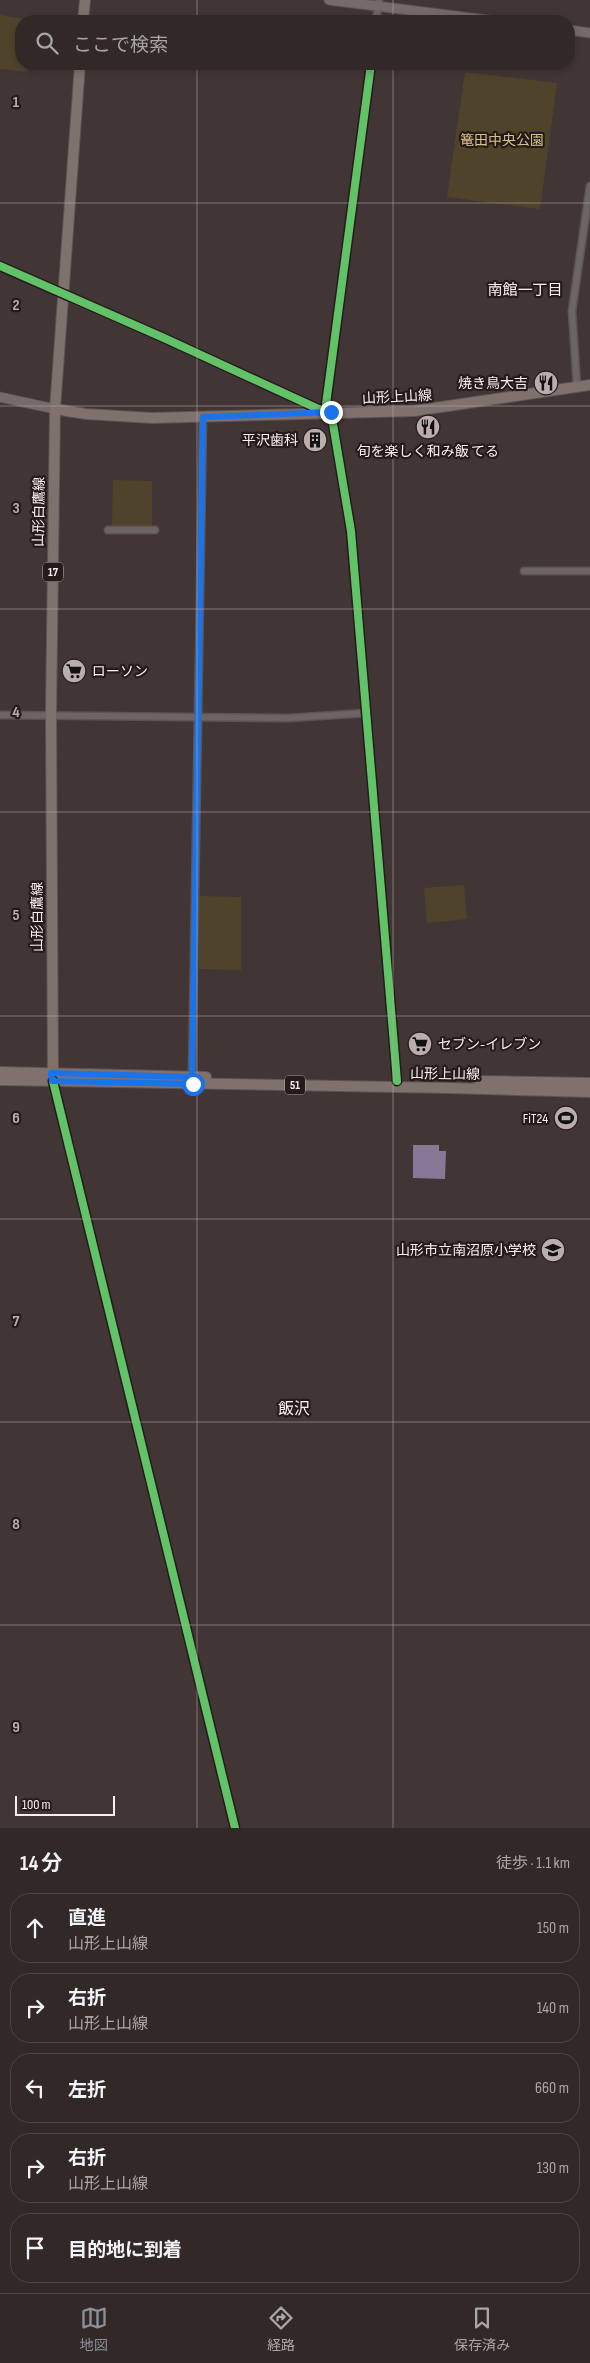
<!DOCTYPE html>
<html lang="ja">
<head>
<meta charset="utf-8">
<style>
	:root { --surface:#322828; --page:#3a3030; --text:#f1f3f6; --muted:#a8a6a8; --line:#4d4445; --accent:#8c9099 }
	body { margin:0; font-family:"Sofia Sans Condensed","Noto Sans JP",sans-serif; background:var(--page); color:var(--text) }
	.scale { position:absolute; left:15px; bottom:12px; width:100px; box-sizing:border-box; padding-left:5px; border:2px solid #fdeeed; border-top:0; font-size:14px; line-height:18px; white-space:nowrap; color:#fdeeed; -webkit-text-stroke:4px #261b1b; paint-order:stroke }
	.stop { position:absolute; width:15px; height:15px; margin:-11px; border:4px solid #1a73e8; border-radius:50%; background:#fff }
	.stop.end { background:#1a73e8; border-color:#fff; box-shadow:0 1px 5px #0008 }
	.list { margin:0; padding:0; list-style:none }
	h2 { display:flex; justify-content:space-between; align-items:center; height:65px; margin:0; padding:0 20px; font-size:21px }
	h2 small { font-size:16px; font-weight:400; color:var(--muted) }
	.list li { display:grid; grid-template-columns:32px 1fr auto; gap:15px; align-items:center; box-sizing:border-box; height:70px; margin:0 10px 10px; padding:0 10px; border:1px solid var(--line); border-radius:20px }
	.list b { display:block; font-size:19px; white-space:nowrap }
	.list p { margin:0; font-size:16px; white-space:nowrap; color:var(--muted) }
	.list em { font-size:16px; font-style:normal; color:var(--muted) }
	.icon { flex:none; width:28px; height:28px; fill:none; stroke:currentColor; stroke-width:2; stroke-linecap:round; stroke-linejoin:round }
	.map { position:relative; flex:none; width:590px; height:1828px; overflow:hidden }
	.search { position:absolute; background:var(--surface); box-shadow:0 2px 8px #0003; left:15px; right:15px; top:15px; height:55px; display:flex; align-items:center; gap:12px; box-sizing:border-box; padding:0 18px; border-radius:20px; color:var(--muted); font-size:19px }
	.sheet { height:465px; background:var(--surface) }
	nav { display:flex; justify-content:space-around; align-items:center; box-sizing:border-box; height:70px; border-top:1px solid var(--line); background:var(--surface); font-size:14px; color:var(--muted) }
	nav a { display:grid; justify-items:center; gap:2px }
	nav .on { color:var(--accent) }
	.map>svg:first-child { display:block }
	.green { fill:#4f442b }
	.water { fill:#897895 }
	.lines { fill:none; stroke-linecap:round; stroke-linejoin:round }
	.street-casing { stroke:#5f5453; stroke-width:9 }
	.secondary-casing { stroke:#5f5453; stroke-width:11 }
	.primary-casing { stroke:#5f5453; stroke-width:12 }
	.street { stroke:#6d6464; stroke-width:6 }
	.secondary { stroke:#766b69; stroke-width:9 }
	.primary { stroke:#7f716e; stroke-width:10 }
	.cycleway-casing { stroke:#261b1b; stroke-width:11 }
	.cycleway { stroke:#61c268; stroke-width:8 }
	.route { stroke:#1a73e8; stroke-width:6 }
	.grid { fill:none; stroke:#bcadad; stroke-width:1; stroke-opacity:0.55 }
	.labels { text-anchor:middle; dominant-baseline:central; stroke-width:4.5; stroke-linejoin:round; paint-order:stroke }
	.shield { fill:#261b1b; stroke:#bcafae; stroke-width:1 }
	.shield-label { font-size:12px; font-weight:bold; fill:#fdeeed }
	.park-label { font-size:14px; fill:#d9c288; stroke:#261b1b }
	.poi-label { font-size:14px; fill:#fdeeed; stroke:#261b1b; text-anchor:end }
	.street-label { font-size:14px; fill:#fdeeed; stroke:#261b1b }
	.neighbourhood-label { font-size:15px; fill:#fdeeed; stroke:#261b1b }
	.quarter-label { font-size:16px; fill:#fdeeed; stroke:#261b1b }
	.grid-label { font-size:16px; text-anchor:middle; font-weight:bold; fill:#bcadad; stroke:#261b1b; stroke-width:4.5; stroke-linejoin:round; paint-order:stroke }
</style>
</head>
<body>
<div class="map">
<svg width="590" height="1828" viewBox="0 0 590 1828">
	<rect width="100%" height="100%" fill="#423535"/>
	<g class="green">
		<polygon points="0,15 30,20 21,21 21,64 27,64 27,72 0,69"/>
		<polygon points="465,72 557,83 540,209 447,197"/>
		<polygon points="113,480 152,481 152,526 150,529 115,529 112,525"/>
		<polygon points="464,885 467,919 427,923 424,888"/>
		<polygon points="199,896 241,897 241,970 199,969"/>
	</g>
	<polygon class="water" points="413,1145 439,1145 439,1151 446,1151 445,1179 413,1178"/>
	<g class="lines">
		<g class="street-casing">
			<g id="street">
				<polyline points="376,21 379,0"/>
				<polyline points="0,266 63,294"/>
				<polyline points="577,387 572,311 590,186"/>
				<polyline points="325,412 371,64"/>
				<polyline points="331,412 351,531 397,1081"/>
				<polyline points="108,530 155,530"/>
				<polyline points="524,571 590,571"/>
				<polyline points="0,715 289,718 366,713"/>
				<polyline points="192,1077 203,417"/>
				<polyline points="53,1081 235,1828"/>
			</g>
		</g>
		<g class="secondary-casing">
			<g id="secondary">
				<polyline points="329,0 495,21"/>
				<polyline points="569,30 590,33"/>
				<polyline points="63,294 164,338 325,412"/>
				<polyline points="0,397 55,409"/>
			</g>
		</g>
		<g class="primary-casing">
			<g id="primary">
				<polyline points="83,21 85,0"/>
				<polyline points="55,409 86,414 152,418 414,411 590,385"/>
				<polyline points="0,1072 206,1077"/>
				<polyline points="0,1080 449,1088 590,1092"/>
				<polyline points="53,1081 51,713 55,409 80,64"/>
				<polyline points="478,1081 590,1083"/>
			</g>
		</g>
		<use href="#street" class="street"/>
		<use href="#secondary" class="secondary"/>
		<use href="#primary" class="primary"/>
		<g class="cycleway-casing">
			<g id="cycleway">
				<polyline points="0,266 164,338 325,412 371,64"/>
				<polyline points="331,412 351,531 397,1081"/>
				<polyline points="53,1081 235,1828"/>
			</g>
		</g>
		<use href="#cycleway" class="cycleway"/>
	</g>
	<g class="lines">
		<polyline class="route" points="193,1084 52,1081 51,1073 192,1077 203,417 331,412"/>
	</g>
	<path class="grid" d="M197 0V21M393 0V21M197 64V1828M393 64V1828M0 203H590M0 406H590M0 609H590M0 812H590M0 1016H590M0 1219H590M0 1422H590M0 1625H590"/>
	<defs>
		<g id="restaurant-disc" transform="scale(1.25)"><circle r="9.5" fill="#bcadad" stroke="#261b1b"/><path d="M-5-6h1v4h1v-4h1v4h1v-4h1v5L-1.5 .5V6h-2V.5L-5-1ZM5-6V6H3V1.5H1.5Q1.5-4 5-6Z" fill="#111"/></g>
		<g id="building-disc" transform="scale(1.25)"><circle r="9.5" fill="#bcadad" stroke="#261b1b"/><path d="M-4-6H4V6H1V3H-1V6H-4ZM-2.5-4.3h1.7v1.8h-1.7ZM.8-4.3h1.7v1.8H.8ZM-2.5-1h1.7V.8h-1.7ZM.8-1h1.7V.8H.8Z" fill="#111"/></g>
		<g id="supermarket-disc" transform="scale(1.25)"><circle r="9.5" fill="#bcadad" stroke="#261b1b"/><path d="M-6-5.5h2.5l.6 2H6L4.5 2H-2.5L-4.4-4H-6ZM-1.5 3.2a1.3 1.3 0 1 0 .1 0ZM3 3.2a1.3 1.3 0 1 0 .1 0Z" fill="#111"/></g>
		<g id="stadium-disc" transform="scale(1.25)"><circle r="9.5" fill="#bcadad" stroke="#261b1b"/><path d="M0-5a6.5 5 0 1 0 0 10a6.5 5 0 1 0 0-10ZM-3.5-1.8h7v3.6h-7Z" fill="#111"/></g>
		<g id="school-disc" transform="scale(1.25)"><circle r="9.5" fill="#bcadad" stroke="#261b1b"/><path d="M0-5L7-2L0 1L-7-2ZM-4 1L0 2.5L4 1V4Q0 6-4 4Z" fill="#111"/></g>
	</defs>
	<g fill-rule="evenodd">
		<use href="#restaurant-disc" x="546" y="383"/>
		<use href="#restaurant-disc" x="428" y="427"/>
		<use href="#building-disc" x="315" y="440"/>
		<use href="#supermarket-disc" x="74" y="671"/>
		<use href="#supermarket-disc" x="420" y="1044"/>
		<use href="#stadium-disc" x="566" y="1118"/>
		<use href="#school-disc" x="553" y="1250"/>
	</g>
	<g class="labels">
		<g class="shield">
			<rect x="43" y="562.5" width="20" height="19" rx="4"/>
			<rect x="285" y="1075.5" width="20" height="19" rx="4"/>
		</g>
		<g class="shield-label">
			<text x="53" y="572">17</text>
			<text x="295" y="1085">51</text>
		</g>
		<g class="park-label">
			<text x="502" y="140">篭田中央公園</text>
		</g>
		<g class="poi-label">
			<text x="528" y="383">焼き鳥大吉</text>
			<text x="298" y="440">平沢歯科</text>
			<text x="428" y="451" text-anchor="middle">旬を楽しく和み飯 てる</text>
			<text x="92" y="671" text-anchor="start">ローソン</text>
			<text x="438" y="1044" text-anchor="start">セブン-イレブン</text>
			<text x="548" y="1118">FiT24</text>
			<text x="536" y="1250">山形市立南沼原小学校</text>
		</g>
		<g class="street-label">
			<text transform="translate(397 397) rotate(-3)">山形上山線</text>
			<text transform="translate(39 512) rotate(-89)">山形白鷹線</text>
			<text transform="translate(37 917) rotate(-90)">山形白鷹線</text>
			<text transform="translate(445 1074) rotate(1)">山形上山線</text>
		</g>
		<g class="neighbourhood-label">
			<text x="525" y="290">南館一丁目</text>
		</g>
		<g class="quarter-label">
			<text x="294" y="1409">飯沢</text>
		</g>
	</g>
	<g class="grid-label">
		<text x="16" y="107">1</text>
		<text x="16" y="310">2</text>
		<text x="16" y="513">3</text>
		<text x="16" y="717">4</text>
		<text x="16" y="920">5</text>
		<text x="16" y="1123">6</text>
		<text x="16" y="1326">7</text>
		<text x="16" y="1529">8</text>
		<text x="16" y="1732">9</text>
	</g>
</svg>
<div class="scale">100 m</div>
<div class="stop" style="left:193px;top:1084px"></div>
<div class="stop end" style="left:331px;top:412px"></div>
<div class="search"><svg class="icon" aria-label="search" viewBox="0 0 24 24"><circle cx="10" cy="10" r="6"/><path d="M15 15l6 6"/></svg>ここで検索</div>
</div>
<section class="sheet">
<h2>14 分<small>徒歩 · 1.1 km</small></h2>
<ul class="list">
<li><svg class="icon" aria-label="ahead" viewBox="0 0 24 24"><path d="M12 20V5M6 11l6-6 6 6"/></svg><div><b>直進</b><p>山形上山線</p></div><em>150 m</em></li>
<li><svg class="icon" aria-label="right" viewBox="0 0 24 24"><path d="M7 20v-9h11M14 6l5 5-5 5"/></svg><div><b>右折</b><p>山形上山線</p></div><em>140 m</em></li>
<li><svg class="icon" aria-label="left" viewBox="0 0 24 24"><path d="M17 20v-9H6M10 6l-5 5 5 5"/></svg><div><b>左折</b></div><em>660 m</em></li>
<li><svg class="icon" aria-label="right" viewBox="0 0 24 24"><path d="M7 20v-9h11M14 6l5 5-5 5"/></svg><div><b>右折</b><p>山形上山線</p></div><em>130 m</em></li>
<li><svg class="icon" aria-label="arrive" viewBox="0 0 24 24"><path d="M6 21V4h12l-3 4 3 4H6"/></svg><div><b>目的地に到着</b></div></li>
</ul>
</section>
<nav>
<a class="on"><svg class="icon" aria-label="map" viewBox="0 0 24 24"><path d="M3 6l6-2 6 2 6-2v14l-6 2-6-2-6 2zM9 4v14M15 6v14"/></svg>地図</a>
<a><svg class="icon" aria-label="directions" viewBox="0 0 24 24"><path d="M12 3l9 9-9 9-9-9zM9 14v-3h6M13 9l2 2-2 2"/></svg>経路</a>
<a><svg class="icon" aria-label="saved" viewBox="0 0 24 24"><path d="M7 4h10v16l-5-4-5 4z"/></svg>保存済み</a>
</nav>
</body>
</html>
